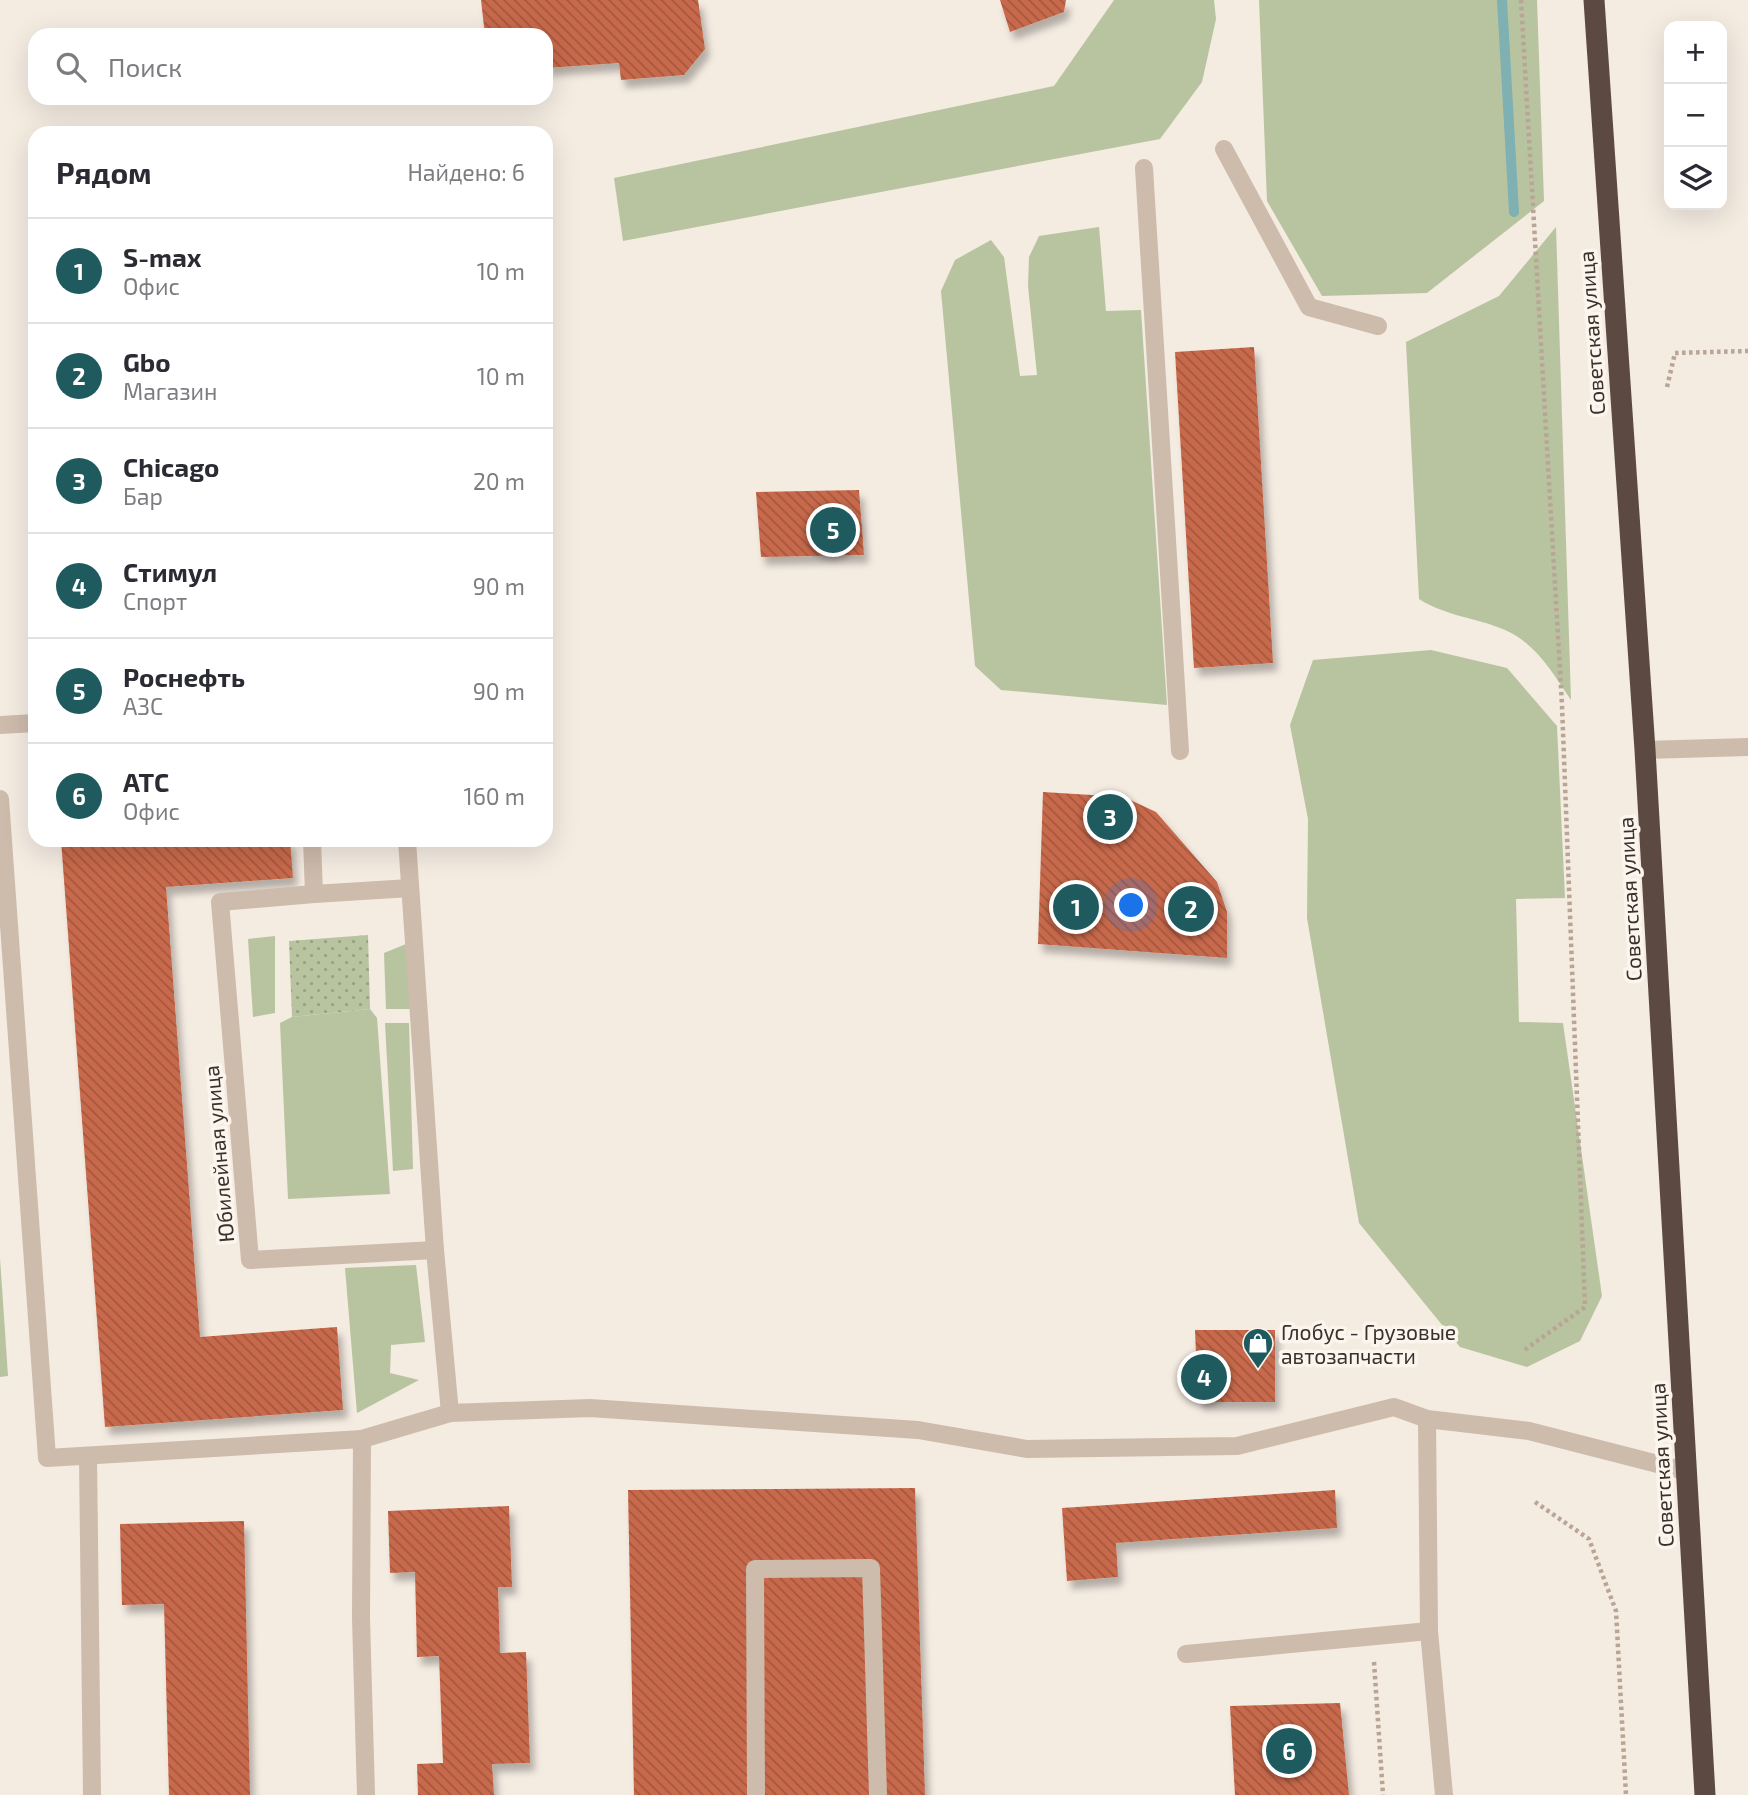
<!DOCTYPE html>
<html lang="ru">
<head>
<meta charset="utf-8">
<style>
	:root { --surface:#fff; --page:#f7f7f7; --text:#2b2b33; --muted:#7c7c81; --line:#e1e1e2; --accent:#1f5a5e }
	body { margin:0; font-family:"Exo 2",sans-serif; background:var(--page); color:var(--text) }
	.controls { position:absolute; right:21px; top:21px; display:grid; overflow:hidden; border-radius:14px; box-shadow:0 7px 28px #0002 }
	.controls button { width:63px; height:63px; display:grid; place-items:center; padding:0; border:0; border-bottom:2px solid var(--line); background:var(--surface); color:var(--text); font:35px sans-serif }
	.you { position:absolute; left:1132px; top:906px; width:24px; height:24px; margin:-18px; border:5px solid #fff; border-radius:50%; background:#1a73e8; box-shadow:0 0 0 10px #1a73e833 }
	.badge { display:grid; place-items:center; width:46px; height:46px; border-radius:50%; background:var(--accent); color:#fff; font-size:23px; font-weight:700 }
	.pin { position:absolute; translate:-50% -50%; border:4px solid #fff; box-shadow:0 2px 7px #0006 }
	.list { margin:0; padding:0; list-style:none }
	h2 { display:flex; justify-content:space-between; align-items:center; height:91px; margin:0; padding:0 28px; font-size:30px }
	h2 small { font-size:23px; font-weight:400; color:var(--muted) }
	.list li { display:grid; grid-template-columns:46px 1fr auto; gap:21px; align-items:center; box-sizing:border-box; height:105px; padding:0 28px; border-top:2px solid var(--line) }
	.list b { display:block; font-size:26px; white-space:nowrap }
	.list p { margin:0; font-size:23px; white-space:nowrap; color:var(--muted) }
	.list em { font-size:23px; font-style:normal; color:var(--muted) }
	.icon { flex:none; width:38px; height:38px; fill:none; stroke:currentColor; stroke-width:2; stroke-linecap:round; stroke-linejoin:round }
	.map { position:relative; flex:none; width:1748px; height:1795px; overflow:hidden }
	.search { position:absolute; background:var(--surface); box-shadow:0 7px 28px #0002; left:28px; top:28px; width:525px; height:77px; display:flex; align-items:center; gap:18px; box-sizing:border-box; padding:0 24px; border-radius:21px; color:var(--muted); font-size:26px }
	.panel { position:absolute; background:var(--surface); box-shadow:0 7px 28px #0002; left:28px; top:126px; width:525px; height:721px; border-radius:21px }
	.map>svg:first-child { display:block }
	.green { fill:#b8c4a0 }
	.park { fill:url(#park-dots) }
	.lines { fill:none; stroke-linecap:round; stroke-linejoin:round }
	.stream { stroke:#7fb0b2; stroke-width:10 }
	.building { fill:url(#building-back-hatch); filter:url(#shadow) }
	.path { stroke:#b9a596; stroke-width:4.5; stroke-dasharray:3.5 3.5; stroke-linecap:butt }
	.lane { stroke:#cdbbac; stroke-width:18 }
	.street { stroke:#cdbbac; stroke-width:18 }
	.highway { stroke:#5c4a42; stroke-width:21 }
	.labels { text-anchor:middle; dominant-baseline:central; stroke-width:7; stroke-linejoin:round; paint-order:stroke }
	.street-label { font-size:21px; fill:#3b302b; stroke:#fbf5ee }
	.poi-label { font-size:21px; fill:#3b302b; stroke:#fbf5ee; text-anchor:start }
</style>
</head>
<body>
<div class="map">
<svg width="1748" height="1795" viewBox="0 0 1748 1795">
	<defs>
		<pattern id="park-dots" width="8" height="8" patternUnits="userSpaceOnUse" patternTransform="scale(1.75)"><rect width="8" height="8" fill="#b8c4a0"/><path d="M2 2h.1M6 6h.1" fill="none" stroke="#97a083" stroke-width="1.8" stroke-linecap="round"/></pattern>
		<pattern id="building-back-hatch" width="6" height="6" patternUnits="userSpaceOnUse" patternTransform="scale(1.75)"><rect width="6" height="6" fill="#c8694b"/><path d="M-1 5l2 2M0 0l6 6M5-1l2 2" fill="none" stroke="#a4573f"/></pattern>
		<filter id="shadow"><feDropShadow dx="4.5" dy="8" stdDeviation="3.5" flood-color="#0004"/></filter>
	</defs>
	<rect width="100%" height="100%" fill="#f4ebe1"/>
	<g class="green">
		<polygon points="1114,0 1214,0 1216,19 1202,82 1160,139 623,241 614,178 1054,86"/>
		<polygon points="1259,0 1537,0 1544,201 1427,293 1322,296 1267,201"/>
		<polygon points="1099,227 1106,311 1141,310 1167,705 1001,690 975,666 941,291 955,260 991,240 1004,257 1020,376 1037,375 1028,286 1029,257 1039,236"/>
		<path d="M1556 227 1571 700C1553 674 1536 643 1505 630 1475 617 1448 617 1419 599L1406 342 1499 296Z"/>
		<polygon points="1431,650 1507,668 1557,726 1565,898 1516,899 1519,1022 1563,1023 1602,1296 1580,1341 1527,1367 1460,1347 1359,1223 1307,918 1308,819 1290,725 1313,660"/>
		<polygon points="275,936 275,1013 253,1017 248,939"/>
		<polygon points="406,944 410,1009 386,1009 384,953"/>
		<polygon points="370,1009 377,1018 390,1194 288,1199 280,1023 292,1017"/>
		<polygon points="385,1023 409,1023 413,1169 393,1171"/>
		<polygon points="0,1258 8,1376 0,1377"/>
		<polygon points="416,1265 425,1342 391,1345 390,1373 419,1380 357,1413 345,1268"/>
	</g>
	<polygon class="park" points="368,935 370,1009 292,1017 289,941"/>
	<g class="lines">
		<polyline class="stream" points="1502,0 1514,212"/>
	</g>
	<g class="building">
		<polygon points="481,0 698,0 705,49 684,75 621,80 619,63 546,68 546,35 485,35"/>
		<polygon points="1000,0 1066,0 1064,12 1010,32"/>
		<polygon points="1254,347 1273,663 1194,668 1175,352"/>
		<polygon points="859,490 864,555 761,557 756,492"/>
		<polygon points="1043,792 1124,797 1156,812 1217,882 1227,912 1227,958 1038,944"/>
		<polygon points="61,840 290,840 293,878 166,887 200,1337 337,1327 343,1410 105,1427"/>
		<polygon points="1195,1330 1275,1330 1275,1402 1198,1402"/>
		<polygon points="915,1488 925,1795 634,1795 628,1490"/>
		<polygon points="1335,1490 1337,1528 1116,1543 1118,1577 1067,1581 1062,1508"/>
		<polygon points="509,1506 512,1587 498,1587 500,1653 526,1652 530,1763 492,1764 494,1795 418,1795 417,1764 443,1763 439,1656 417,1657 415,1572 390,1573 388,1511"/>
		<polygon points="244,1521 250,1795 169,1795 164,1604 122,1605 120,1524"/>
		<polygon points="1340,1703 1349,1795 1235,1795 1230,1706"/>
	</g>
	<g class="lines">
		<g class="path">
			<polyline points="1521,0 1562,705 1585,1307 1523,1351"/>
			<polyline points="1667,387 1675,353 1748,351"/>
			<polyline points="1535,1502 1589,1539 1616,1611 1626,1795"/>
			<polyline points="1374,1662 1383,1795"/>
		</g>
		<g class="lane">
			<polyline points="1224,149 1309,307 1378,326"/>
			<polyline points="1144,168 1180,751"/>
			<polyline points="0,725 35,723"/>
			<polyline points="1645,750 1748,747"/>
			<polyline points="0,799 47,1458 362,1439"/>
			<polyline points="407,840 435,1250"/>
			<polyline points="314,894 410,888"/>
			<polyline points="1427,1419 1429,1631 1444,1795"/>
			<polyline points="88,1456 92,1795"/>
			<polyline points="1186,1654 1429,1631"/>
			<polyline points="756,1795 755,1569 871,1568 878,1795"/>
		</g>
		<g class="street">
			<polyline points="312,840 314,894 220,902 250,1260 435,1250 450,1413 362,1439 361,1618 366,1795"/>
			<polyline points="450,1413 590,1408 918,1430 1027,1449 1237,1446 1394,1407 1427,1419 1529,1431 1685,1471"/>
		</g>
		<polyline class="highway" points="1594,0 1645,750 1705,1795"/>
	</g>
	<defs>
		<g id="shop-pin" transform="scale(1.575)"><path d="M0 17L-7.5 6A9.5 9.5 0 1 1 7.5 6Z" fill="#1f5a5e" stroke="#fbf5ee"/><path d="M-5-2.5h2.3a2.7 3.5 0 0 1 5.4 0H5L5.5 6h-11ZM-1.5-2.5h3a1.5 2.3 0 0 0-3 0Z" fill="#fff"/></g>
	</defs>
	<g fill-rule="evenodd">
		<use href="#shop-pin" x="1258" y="1343"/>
	</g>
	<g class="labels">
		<g class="street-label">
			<text transform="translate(1591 333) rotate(-94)">Советская улица</text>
			<text transform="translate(1629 899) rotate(-93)">Советская улица</text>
			<text transform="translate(218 1154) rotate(-95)">Юбилейная улица</text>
			<text transform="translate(1661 1465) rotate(-93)">Советская улица</text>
		</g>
		<g class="poi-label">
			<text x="1281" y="1331">Глобус - Грузовые<tspan x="1281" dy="24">автозапчасти</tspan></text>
		</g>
	</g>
</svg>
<div class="controls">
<button>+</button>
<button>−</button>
<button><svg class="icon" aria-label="layers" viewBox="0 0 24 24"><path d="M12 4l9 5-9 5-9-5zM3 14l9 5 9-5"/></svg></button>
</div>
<div class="you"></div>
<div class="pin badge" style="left:1076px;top:907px">1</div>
<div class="pin badge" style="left:1191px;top:909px">2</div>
<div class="pin badge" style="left:1110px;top:817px">3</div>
<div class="pin badge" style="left:1204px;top:1377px">4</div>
<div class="pin badge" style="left:833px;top:530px">5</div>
<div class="pin badge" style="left:1289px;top:1751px">6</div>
<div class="search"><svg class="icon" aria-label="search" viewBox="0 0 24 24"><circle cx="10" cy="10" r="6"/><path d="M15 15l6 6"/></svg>Поиск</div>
<section class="panel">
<h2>Рядом<small>Найдено: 6</small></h2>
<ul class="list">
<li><span class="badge">1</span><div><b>S-max</b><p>Офис</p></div><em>10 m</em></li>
<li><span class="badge">2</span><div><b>Gbo</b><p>Магазин</p></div><em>10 m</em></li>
<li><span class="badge">3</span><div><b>Chicago</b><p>Бар</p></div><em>20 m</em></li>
<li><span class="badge">4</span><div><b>Стимул</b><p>Спорт</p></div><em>90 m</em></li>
<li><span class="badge">5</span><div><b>Роснефть</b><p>АЗС</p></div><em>90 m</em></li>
<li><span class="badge">6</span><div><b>АТС</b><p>Офис</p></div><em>160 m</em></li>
</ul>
</section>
</div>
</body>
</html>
